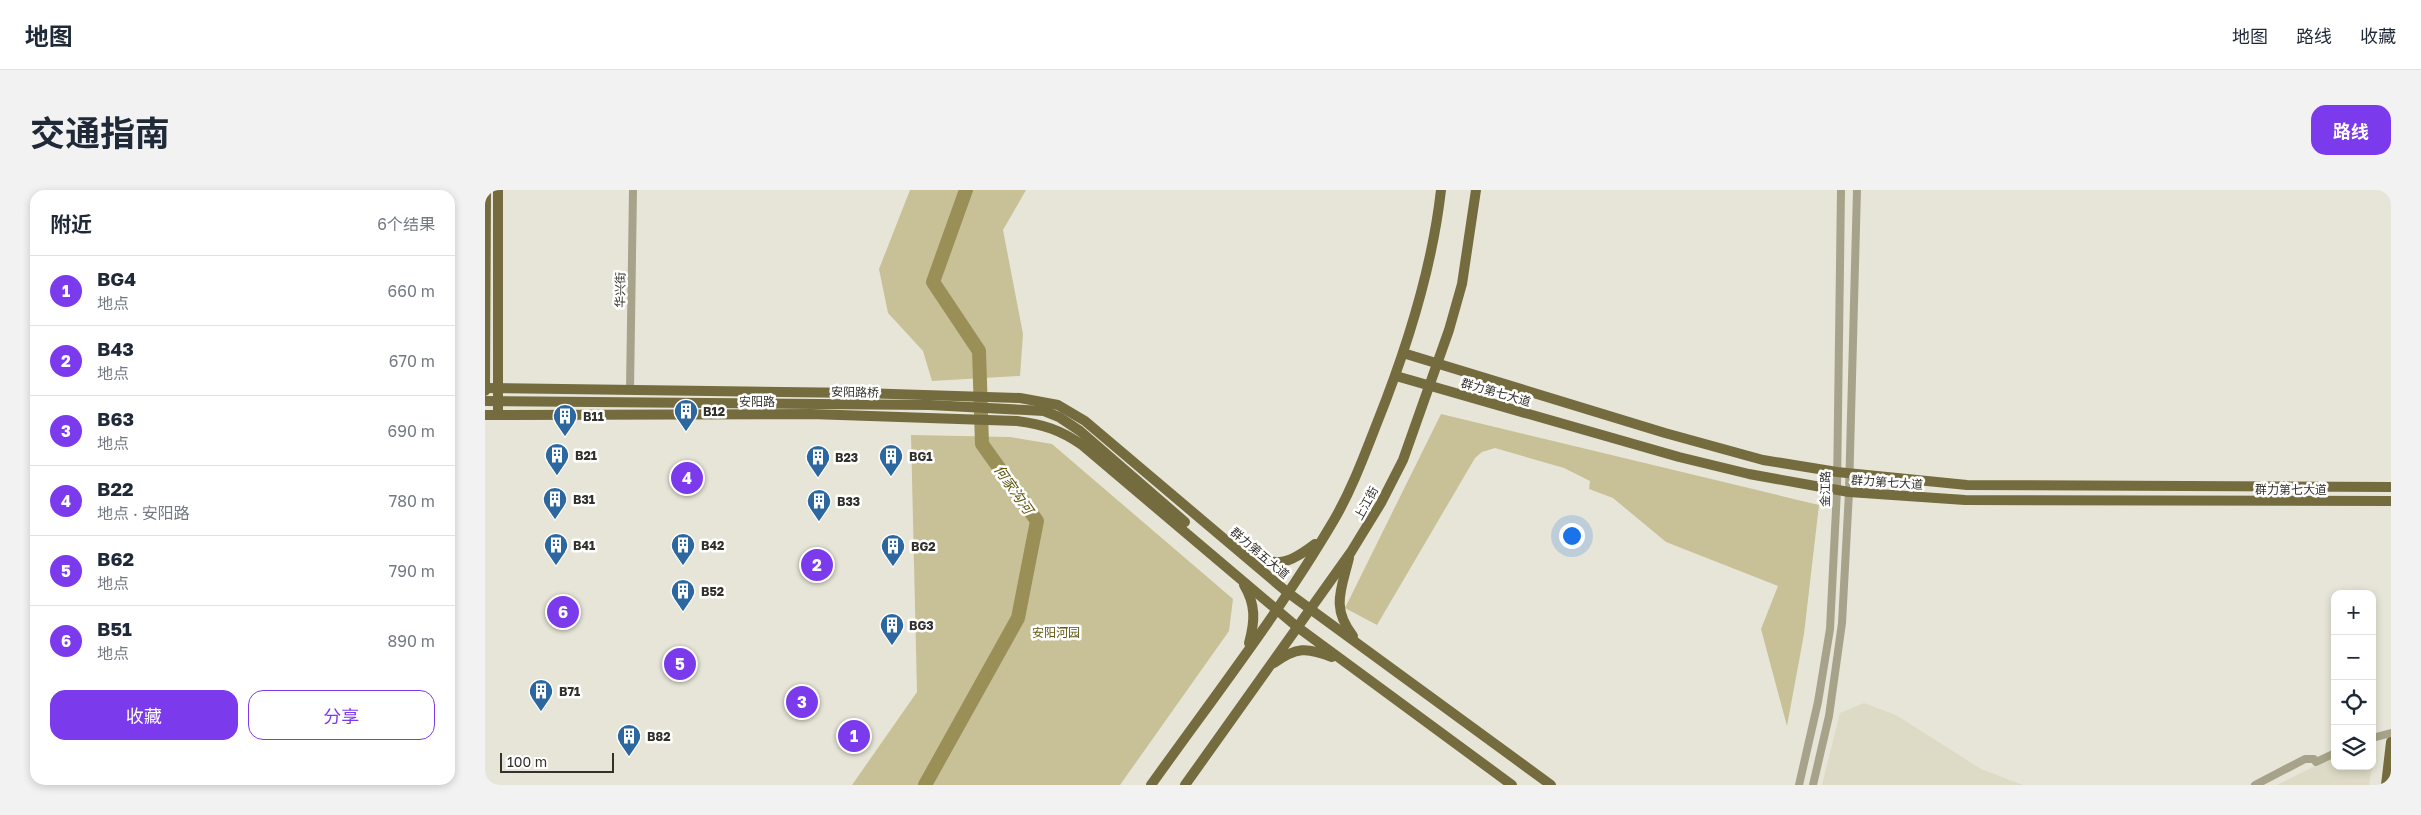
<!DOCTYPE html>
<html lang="zh">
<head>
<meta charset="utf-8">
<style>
	:root { --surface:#fff; --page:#f2f2f3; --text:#1f2937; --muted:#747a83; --line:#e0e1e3; --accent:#7c3aed }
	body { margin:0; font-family:"Golos Text","Noto Sans SC",sans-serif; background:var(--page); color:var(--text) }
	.controls { position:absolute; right:15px; bottom:15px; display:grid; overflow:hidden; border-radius:10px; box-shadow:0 2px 8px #0003 }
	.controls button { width:45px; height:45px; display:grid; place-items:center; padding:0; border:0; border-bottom:1px solid var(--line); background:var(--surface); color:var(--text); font:25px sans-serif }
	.scale { position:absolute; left:15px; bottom:12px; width:114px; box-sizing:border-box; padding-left:5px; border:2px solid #32312c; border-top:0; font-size:14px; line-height:18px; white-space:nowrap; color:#32312c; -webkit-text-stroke:4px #fff; paint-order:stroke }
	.you { position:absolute; left:1086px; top:345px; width:18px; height:18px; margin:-12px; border:4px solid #fff; border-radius:50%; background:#1a73e8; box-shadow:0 0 0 8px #1a73e833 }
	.badge { display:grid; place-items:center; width:32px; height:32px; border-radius:50%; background:var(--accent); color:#fff; font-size:16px; font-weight:700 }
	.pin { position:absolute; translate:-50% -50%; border:2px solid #fff; box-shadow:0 1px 5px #0006 }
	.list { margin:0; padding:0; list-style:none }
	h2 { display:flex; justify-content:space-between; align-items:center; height:65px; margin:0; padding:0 20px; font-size:21px }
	h2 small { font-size:16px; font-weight:400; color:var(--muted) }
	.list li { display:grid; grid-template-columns:32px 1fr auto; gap:15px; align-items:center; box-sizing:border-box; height:70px; padding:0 20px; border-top:1px solid var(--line) }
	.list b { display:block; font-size:19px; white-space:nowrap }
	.list p { margin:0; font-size:16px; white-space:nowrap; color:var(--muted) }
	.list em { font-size:16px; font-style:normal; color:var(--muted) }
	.actions { display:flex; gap:10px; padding:15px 20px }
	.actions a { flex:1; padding:11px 0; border:1px solid var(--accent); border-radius:15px; text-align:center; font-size:18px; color:var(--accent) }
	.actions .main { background:var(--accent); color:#fff }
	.icon { flex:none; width:28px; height:28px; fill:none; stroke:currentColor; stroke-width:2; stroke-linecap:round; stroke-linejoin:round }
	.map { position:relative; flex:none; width:1906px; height:595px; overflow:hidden; border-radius:15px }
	header { display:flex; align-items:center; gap:30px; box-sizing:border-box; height:70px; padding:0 25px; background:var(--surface); border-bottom:1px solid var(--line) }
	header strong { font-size:24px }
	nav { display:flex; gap:28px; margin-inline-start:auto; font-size:18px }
	.intro { display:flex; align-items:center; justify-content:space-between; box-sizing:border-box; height:120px; padding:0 30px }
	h1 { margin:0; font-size:35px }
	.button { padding:12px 22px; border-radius:15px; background:var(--accent); color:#fff; font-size:18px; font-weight:700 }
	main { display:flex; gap:30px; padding:0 30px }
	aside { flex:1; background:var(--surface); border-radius:15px; box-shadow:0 2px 8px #0003 }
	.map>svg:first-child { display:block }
	.built { fill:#dddac5 }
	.green { fill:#c8c197 }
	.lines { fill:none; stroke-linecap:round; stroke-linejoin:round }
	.river { stroke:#9a9057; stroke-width:14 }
	.minor { stroke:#a7a38a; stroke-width:8 }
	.major { stroke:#746c3e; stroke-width:10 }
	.major-bridge { stroke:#746c3e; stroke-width:10 }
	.labels { text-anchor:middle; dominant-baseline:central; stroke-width:5; stroke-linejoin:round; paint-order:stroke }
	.street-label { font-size:12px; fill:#32312c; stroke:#fff }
	.poi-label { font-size:12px; font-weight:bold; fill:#32312c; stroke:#fff; text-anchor:start }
	.park-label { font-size:12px; fill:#615610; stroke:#fff }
	.water-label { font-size:14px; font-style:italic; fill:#5e530a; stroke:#fff }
</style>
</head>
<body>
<header>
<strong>地图</strong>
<nav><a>地图</a><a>路线</a><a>收藏</a></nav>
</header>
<div class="intro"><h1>交通指南</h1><a class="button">路线</a></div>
<main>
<aside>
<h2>附近<small>6个结果</small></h2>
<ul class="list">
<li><span class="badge">1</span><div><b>BG4</b><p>地点</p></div><em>660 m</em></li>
<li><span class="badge">2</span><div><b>B43</b><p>地点</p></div><em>670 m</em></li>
<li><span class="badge">3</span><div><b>B63</b><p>地点</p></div><em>690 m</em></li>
<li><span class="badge">4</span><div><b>B22</b><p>地点 · 安阳路</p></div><em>780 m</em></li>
<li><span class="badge">5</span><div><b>B62</b><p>地点</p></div><em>790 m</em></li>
<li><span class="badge">6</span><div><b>B51</b><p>地点</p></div><em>890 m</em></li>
</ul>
<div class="actions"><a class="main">收藏</a><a>分享</a></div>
</aside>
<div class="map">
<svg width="1906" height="595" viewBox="0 0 1906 595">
	<rect width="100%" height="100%" fill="#e7e5d7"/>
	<g class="built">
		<polygon points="1379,513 1411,525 1496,579 1538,595 1337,595 1355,523"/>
		<polygon points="1887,565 1889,566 1884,595 1792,595 1850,566 1850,576 1887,576"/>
	</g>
	<g class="green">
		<polygon points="425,0 541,0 518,40 538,144 535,186 447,191 438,161 403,123 394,79"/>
		<polygon points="956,224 1334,315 1319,444 1302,536 1276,439 1293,396 1181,352 1128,308 1104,299 1105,291 1079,278 1010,258 997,262 990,268 892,435 860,418"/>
		<polygon points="426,245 525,247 567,254 748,409 744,441 635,595 367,595 432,502"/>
	</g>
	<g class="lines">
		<polyline class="river" points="440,595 533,428 552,331 497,254 494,161 448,92 481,0"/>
		<g class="minor">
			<polyline points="145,200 148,0"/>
			<polyline points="1887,548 1906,543"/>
			<polyline points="1314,595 1333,512 1345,439 1352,300 1356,0"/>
			<polyline points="1328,595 1344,526 1357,433 1364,302 1372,0"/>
			<polyline points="1770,595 1820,569 1829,569 1831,572 1850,563"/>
		</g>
		<g class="major">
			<polyline points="918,163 1180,243 1278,270 1352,282 1482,295 1906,297"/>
			<polyline points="911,186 1194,267 1264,284 1364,302 1480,310 1906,311"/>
			<polyline points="0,198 376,203 535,208 573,215 600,231 802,402 1066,595"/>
			<polyline points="0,201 1,0"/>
			<path d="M0 225 326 224 532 231C557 234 576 240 597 255L811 436 1027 595"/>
			<polyline points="13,225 13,0"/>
			<path d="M763 367C795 376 804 374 830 354"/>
			<path d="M864 368C856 400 846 418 868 446"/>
			<path d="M759 395C771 415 770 431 764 453"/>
			<path d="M789 473C811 457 822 457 847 467"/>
			<path d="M666 595C728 508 795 422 849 330 867 299 879 266 892 233 922 158 947 80 956 0"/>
			<polyline points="700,595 866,362 896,313 918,270 964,140 977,94 991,0"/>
			<polyline points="1901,595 1906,552"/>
		</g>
		<polyline class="major-bridge" points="0,211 445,215 559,221 574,227 595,241 700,332"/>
	</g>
	<defs>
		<g id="building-pin" transform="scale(1.25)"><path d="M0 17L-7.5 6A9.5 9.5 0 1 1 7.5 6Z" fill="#2c679f" stroke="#fff"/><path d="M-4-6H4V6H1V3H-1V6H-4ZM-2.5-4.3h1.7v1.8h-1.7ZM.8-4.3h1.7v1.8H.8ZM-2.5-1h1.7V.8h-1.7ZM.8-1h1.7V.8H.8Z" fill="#fff"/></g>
	</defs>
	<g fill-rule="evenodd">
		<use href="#building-pin" x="201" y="221"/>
		<use href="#building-pin" x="80" y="226"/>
		<use href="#building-pin" x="72" y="265"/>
		<use href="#building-pin" x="406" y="266"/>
		<use href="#building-pin" x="333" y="267"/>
		<use href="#building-pin" x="70" y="309"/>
		<use href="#building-pin" x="334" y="311"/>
		<use href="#building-pin" x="71" y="355"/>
		<use href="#building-pin" x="198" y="355"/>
		<use href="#building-pin" x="408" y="356"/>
		<use href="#building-pin" x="198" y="401"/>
		<use href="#building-pin" x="407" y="435"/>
		<use href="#building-pin" x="56" y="501"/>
		<use href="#building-pin" x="144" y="546"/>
	</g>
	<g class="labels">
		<g class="street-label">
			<text transform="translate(135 100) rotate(-89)">华兴街</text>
			<text transform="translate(370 202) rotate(1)">安阳路桥</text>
			<text transform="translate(1011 202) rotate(16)">群力第七大道</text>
			<text x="272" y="211">安阳路</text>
			<text transform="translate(1402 292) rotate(4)">群力第七大道</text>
			<text transform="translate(1340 299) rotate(-89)">金江路</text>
			<text x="1806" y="299">群力第七大道</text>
			<text transform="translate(881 313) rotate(-61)">上江街</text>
			<text transform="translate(775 363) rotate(40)">群力第五大道</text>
		</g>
		<g class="poi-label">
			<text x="218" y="221">B12</text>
			<text x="98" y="226">B11</text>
			<text x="90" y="265">B21</text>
			<text x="424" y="266">BG1</text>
			<text x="350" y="267">B23</text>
			<text x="88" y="309">B31</text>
			<text x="352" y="311">B33</text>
			<text x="88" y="355">B41</text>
			<text x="216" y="355">B42</text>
			<text x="426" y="356">BG2</text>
			<text x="216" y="401">B52</text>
			<text x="424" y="435">BG3</text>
			<text x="74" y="501">B71</text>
			<text x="162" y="546">B82</text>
		</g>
		<g class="park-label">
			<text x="571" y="442">安阳河园</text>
		</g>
		<g class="water-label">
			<text transform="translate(529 299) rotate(55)">何家沟河</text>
		</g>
	</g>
</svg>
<div class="controls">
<button>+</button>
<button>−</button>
<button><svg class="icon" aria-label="locate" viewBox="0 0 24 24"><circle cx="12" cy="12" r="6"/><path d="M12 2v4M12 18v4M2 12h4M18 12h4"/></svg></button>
<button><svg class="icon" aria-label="layers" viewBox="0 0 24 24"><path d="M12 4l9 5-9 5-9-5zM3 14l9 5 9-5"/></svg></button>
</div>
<div class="scale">100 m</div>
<div class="you"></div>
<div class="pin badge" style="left:369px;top:546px">1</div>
<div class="pin badge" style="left:332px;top:375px">2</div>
<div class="pin badge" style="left:317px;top:512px">3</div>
<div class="pin badge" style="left:202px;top:288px">4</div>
<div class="pin badge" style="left:195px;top:474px">5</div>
<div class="pin badge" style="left:78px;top:422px">6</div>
</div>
</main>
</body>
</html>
